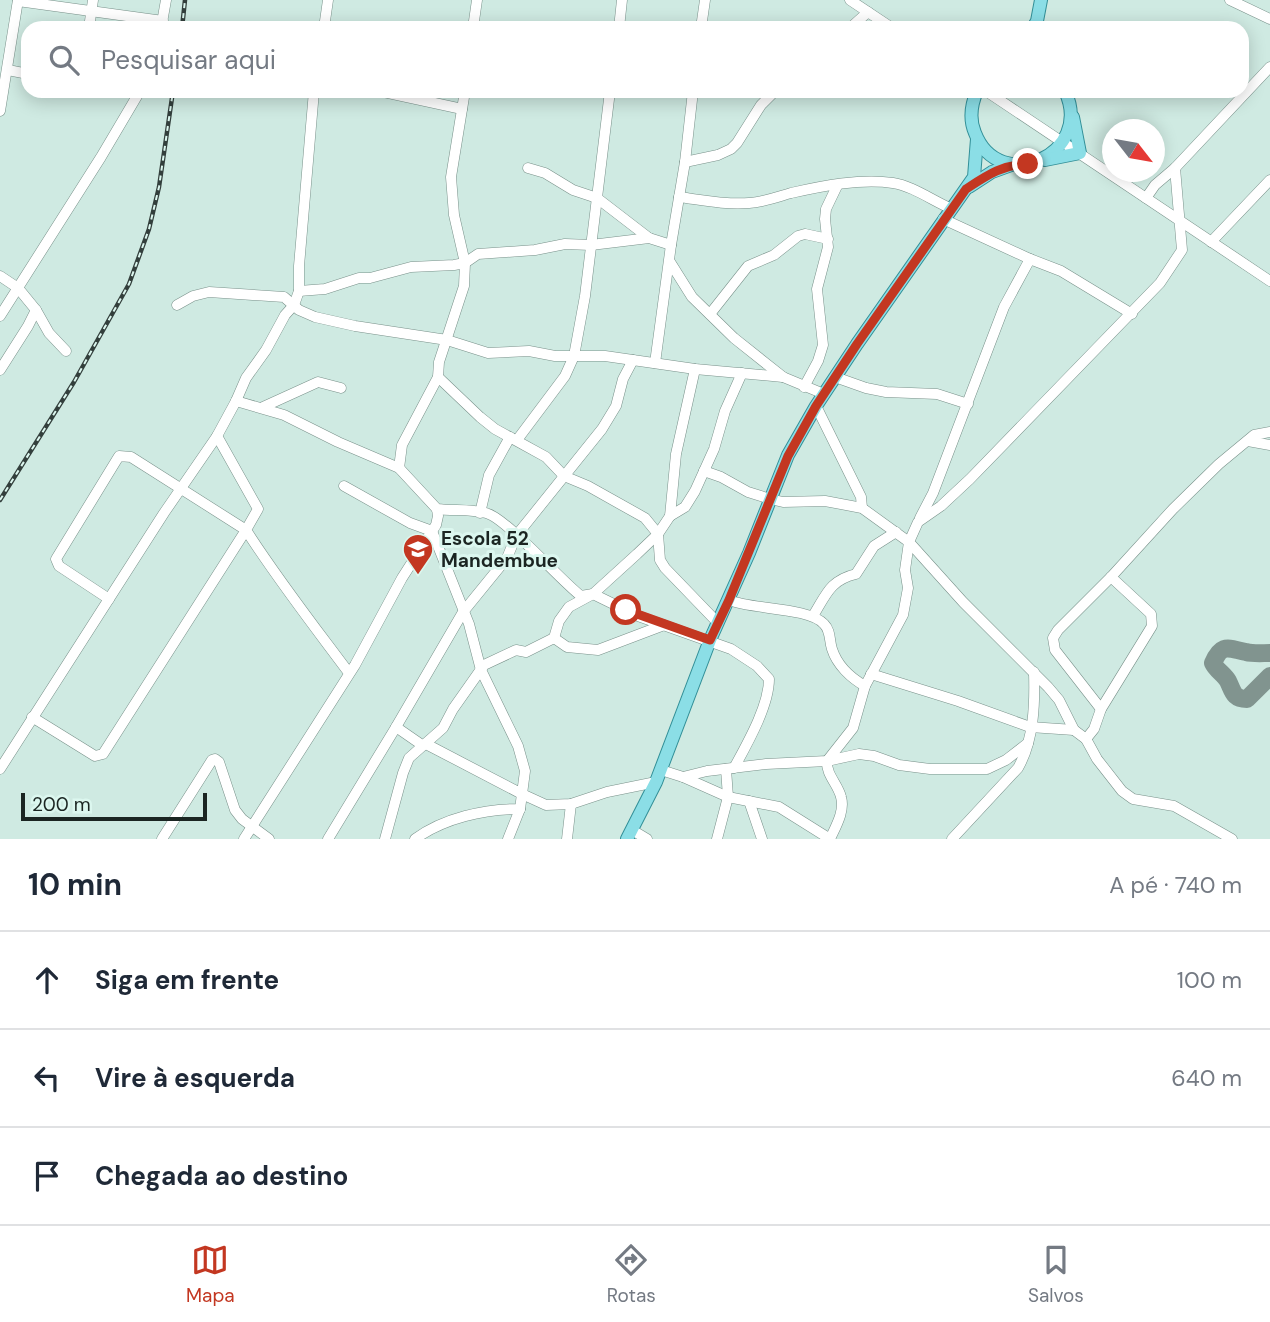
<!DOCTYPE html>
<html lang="pt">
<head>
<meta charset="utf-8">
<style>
	:root { --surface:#fff; --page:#f6f6f7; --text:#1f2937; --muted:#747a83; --line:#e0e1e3; --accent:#c33721 }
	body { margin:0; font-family:"DM Sans",sans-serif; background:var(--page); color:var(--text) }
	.compass { position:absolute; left:1102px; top:119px; width:63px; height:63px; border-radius:50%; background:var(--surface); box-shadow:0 4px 18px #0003; rotate:121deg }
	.scale { position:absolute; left:21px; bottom:18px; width:186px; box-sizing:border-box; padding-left:7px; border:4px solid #1b2522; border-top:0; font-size:19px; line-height:24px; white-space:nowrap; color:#1b2522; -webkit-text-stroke:5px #dcf7ef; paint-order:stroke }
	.stop { position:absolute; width:21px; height:21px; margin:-16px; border:5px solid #c33721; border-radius:50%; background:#fff }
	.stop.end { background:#c33721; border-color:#fff; box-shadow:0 2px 7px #0008 }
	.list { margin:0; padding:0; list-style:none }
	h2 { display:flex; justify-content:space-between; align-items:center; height:91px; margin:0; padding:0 28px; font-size:30px }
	h2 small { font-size:23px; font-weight:400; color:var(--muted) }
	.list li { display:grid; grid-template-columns:46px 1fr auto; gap:21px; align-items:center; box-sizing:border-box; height:98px; padding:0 28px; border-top:2px solid var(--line) }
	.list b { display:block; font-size:26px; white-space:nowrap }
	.list em { font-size:23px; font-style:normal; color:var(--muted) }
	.icon { flex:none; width:38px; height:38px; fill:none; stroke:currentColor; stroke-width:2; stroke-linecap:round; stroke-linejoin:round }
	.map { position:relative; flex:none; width:1270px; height:839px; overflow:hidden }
	.search { position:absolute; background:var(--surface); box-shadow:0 4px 18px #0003; left:21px; right:21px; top:21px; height:77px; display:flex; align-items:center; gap:18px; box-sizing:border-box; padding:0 24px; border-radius:21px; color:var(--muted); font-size:26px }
	.sheet { height:385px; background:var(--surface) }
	nav { display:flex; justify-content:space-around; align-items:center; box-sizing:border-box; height:98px; border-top:2px solid var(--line); background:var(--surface); font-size:19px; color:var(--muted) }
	nav a { display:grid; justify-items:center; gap:4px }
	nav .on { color:var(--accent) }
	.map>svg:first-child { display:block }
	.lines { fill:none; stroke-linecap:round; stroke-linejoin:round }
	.taxiway { stroke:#81948f; stroke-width:18 }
	.minor-casing { stroke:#79918a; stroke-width:11 }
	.major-casing { stroke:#328f97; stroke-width:14 }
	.minor { stroke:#fff; stroke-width:10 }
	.major { stroke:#8bdee6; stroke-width:12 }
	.rail-casing { stroke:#333f3c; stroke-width:4.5 }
	.rail { stroke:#dcf7ef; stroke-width:2; stroke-dasharray:5; stroke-linecap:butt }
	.route { stroke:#c33721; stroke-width:9 }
	.labels { text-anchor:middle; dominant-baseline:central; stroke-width:6; stroke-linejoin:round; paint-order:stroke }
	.poi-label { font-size:19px; font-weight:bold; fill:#1b2522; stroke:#dcf7ef; text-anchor:start }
</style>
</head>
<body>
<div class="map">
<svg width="1270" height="839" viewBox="0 0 1270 839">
	<rect width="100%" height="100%" fill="#cfeae2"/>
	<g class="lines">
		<path class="taxiway" d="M1270 653C1262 653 1254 654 1246 652 1229 649 1222 642 1213 663 1216 670 1224 674 1228 681 1233 691 1233 699 1247 699L1270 676"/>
		<g class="minor-casing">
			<g id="minor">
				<polyline points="850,0 892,28"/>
				<polyline points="1230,0 1270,19"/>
				<polyline points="18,1 163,21"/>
				<polyline points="89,28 93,0"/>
				<polyline points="161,28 166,0"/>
				<polyline points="324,28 328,0"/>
				<polyline points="473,28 477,0"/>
				<polyline points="619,28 622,0"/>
				<polyline points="701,28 705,0"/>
				<polyline points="850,28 868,12"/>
				<polyline points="8,70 28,74"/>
				<polyline points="379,91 462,109"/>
				<polyline points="986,91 1270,281"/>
				<polyline points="0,111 18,0"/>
				<polyline points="685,162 718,155 731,149 737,143 761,105 775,91"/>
				<polyline points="528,168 545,173 573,190 597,198 649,238"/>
				<polyline points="1175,168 1182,250 1160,283 970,479 941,506 918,522 909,542 963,602 1048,687 1059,700 1074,730 1086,739 1097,759 1122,791 1133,799 1174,806 1232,839"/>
				<path d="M679 197C702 200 726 205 749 203 764 202 777 197 791 193 822 186 861 178 893 183 913 186 933 201 952 209"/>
				<polyline points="1146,198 1155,185 1175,168 1270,67"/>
				<polyline points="943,219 1030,259"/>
				<polyline points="1211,242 1270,180"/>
				<polyline points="670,262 692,297 734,338 783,377"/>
				<polyline points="0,276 18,288 36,310 28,326 0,370"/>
				<polyline points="299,291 325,289 359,278 370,278 411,267 454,265 465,263 478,254 535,250 565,244 591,245 649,238 671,245"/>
				<polyline points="177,305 193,296 209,292 284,297 299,310 315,317 355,326 447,340 488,353 529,351 555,356 605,356 695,369 783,377 824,394"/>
				<polyline points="36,310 49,333 66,351"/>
				<polyline points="710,314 748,266 774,255 798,236 805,234 828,239"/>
				<polyline points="0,316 101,157 140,91"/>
				<polyline points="655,363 671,245 685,162 693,91"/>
				<polyline points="438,377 480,417 495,429 546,457 564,476 588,486 645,518 658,534 660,560 665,568 718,623"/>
				<polyline points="835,377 866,388 886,392 937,394 968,404"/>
				<polyline points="804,387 818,361 823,345 817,289 828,247 825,219 826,209 837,186"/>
				<path d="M236 401 284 415 338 442 399 468 437 509C453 511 470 509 486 513 506 518 560 580 581 596L593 594 638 616 731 649 757 666 769 679C769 706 747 744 734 768"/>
				<polyline points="816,406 861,497 862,508"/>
				<polyline points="263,407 318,382 341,388"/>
				<path d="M217 436 258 509 246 530C278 580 314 626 349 673"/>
				<polyline points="517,440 565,376 574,356 585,296 610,91"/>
				<polyline points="1248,441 1270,445"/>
				<polyline points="399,468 402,445 438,377 439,362 464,286 465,263 454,215 451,177 465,91"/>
				<path d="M704 471 721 477 748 492 770 499 783 502 825 501 862 508 909 542 905 570 908 588 903 615 865 686 853 728 827 761C826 775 838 784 841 797 845 811 836 826 830 839"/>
				<polyline points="344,486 410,523 432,531 469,624 481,670 518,746 525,771 522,794 426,744"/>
				<polyline points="480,513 489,475 510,437"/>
				<polyline points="670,516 685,507 695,491 714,449 725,411 742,373"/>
				<polyline points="920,518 933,493 1004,307 1030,259 1061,271 1132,314"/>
				<path d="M729 600C753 610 808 607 824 624 831 631 829 640 832 649 837 665 851 678 865 686"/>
				<path d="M813 616C826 595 830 580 856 574L874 546 896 532"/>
				<polyline points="554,638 559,621 569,607 593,594 637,554 658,534 670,516 676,454 695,369"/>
				<polyline points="871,674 958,701 1030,727 1074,730"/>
				<polyline points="1101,709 1055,650 1053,638 1058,630 1111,577 1173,509 1219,464 1254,435 1270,432"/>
				<polyline points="32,717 95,756 103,754 246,530 131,457 119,456 56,559 59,566 109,599"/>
				<polyline points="396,727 463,612 507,558 516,536 602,429 616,406 623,379 633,360"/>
				<polyline points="1086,739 1094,729 1101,709 1152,626 1151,614 1111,577"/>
				<polyline points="0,769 164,513 217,436 236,401 246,378 266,350 285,315 294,305 299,291 299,266 314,91"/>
				<polyline points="661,770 683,777 728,797 779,807 830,839"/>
				<polyline points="683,777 707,771 766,764 827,761 859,754 874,756 899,765 930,769 987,769 1006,760 1028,743"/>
				<polyline points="749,801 762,839"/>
				<polyline points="632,830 647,839"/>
				<polyline points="162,839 212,760 215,759 219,762 235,810 242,819 269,839"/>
				<polyline points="244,839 355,665 402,578 436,525 438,516 437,509"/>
				<polyline points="328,839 396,727 422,745"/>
				<polyline points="385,839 403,773 409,758 443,728 453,709 484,665 516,650 526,652 554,638 567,647 598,650 664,625"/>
				<path d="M415 839C444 818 484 809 520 809L522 794 546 805 571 804 607 792 656 782"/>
				<polyline points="508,839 520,809"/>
				<polyline points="567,839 571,804"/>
				<polyline points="717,839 728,797 726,769"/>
				<path d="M952 839 1018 768C1034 740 1035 704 1034 672"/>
			</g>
		</g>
		<g class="major-casing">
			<g id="major">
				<polyline points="1033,28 1037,21 1041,0"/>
				<path d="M977 91C971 105 969 119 975 133 999 196 1095 155 1065 91"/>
				<polyline points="1045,160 1080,153 1073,117"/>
				<polyline points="969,187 992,172 1014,164"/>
				<polyline points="627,839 656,782 710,640 749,553 788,455 816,406 857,344 974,177 977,139"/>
			</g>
		</g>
		<use href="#minor" class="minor"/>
		<use href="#major" class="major"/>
		<g class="rail-casing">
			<g id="rail">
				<polyline points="182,28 185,0"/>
				<polyline points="0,500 74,382 129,284 149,229 159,187 173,91"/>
			</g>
		</g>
		<use href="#rail" class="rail"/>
	</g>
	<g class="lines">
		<path class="route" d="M626 610 710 640 729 600 788 456 816 406 857 344 966 189C986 176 1003 164 1028 164"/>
	</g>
	<defs>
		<g id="school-pin" transform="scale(1.575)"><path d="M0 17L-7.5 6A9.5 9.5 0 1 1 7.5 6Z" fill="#c33721" stroke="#dcf7ef"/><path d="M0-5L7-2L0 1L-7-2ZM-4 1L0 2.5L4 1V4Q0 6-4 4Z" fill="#fff"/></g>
	</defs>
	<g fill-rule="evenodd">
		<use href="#school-pin" x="418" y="549"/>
	</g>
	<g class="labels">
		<g class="poi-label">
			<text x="441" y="538">Escola 52<tspan x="441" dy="22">Mandembue</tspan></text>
		</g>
	</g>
</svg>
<svg class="compass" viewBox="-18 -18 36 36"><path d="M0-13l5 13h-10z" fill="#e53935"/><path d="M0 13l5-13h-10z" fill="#747a83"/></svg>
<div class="scale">200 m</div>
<div class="stop" style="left:626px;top:610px"></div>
<div class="stop end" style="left:1028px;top:164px"></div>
<div class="search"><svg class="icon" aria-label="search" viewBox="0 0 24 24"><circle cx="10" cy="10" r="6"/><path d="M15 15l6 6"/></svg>Pesquisar aqui</div>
</div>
<section class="sheet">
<h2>10 min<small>A pé · 740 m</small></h2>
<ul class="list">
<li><svg class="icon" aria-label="ahead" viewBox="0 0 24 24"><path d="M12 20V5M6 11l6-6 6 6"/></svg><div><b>Siga em frente</b></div><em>100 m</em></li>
<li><svg class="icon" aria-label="left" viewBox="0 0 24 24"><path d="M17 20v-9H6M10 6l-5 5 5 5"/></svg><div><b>Vire à esquerda</b></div><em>640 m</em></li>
<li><svg class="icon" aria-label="arrive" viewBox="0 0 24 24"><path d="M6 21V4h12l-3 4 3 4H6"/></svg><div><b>Chegada ao destino</b></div></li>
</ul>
</section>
<nav>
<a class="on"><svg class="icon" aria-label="map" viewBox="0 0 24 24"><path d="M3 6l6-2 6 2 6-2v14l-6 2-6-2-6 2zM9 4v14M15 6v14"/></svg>Mapa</a>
<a><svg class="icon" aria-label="directions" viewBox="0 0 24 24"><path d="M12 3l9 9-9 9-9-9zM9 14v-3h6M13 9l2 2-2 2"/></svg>Rotas</a>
<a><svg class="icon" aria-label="saved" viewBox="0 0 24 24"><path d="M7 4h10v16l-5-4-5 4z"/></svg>Salvos</a>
</nav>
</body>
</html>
